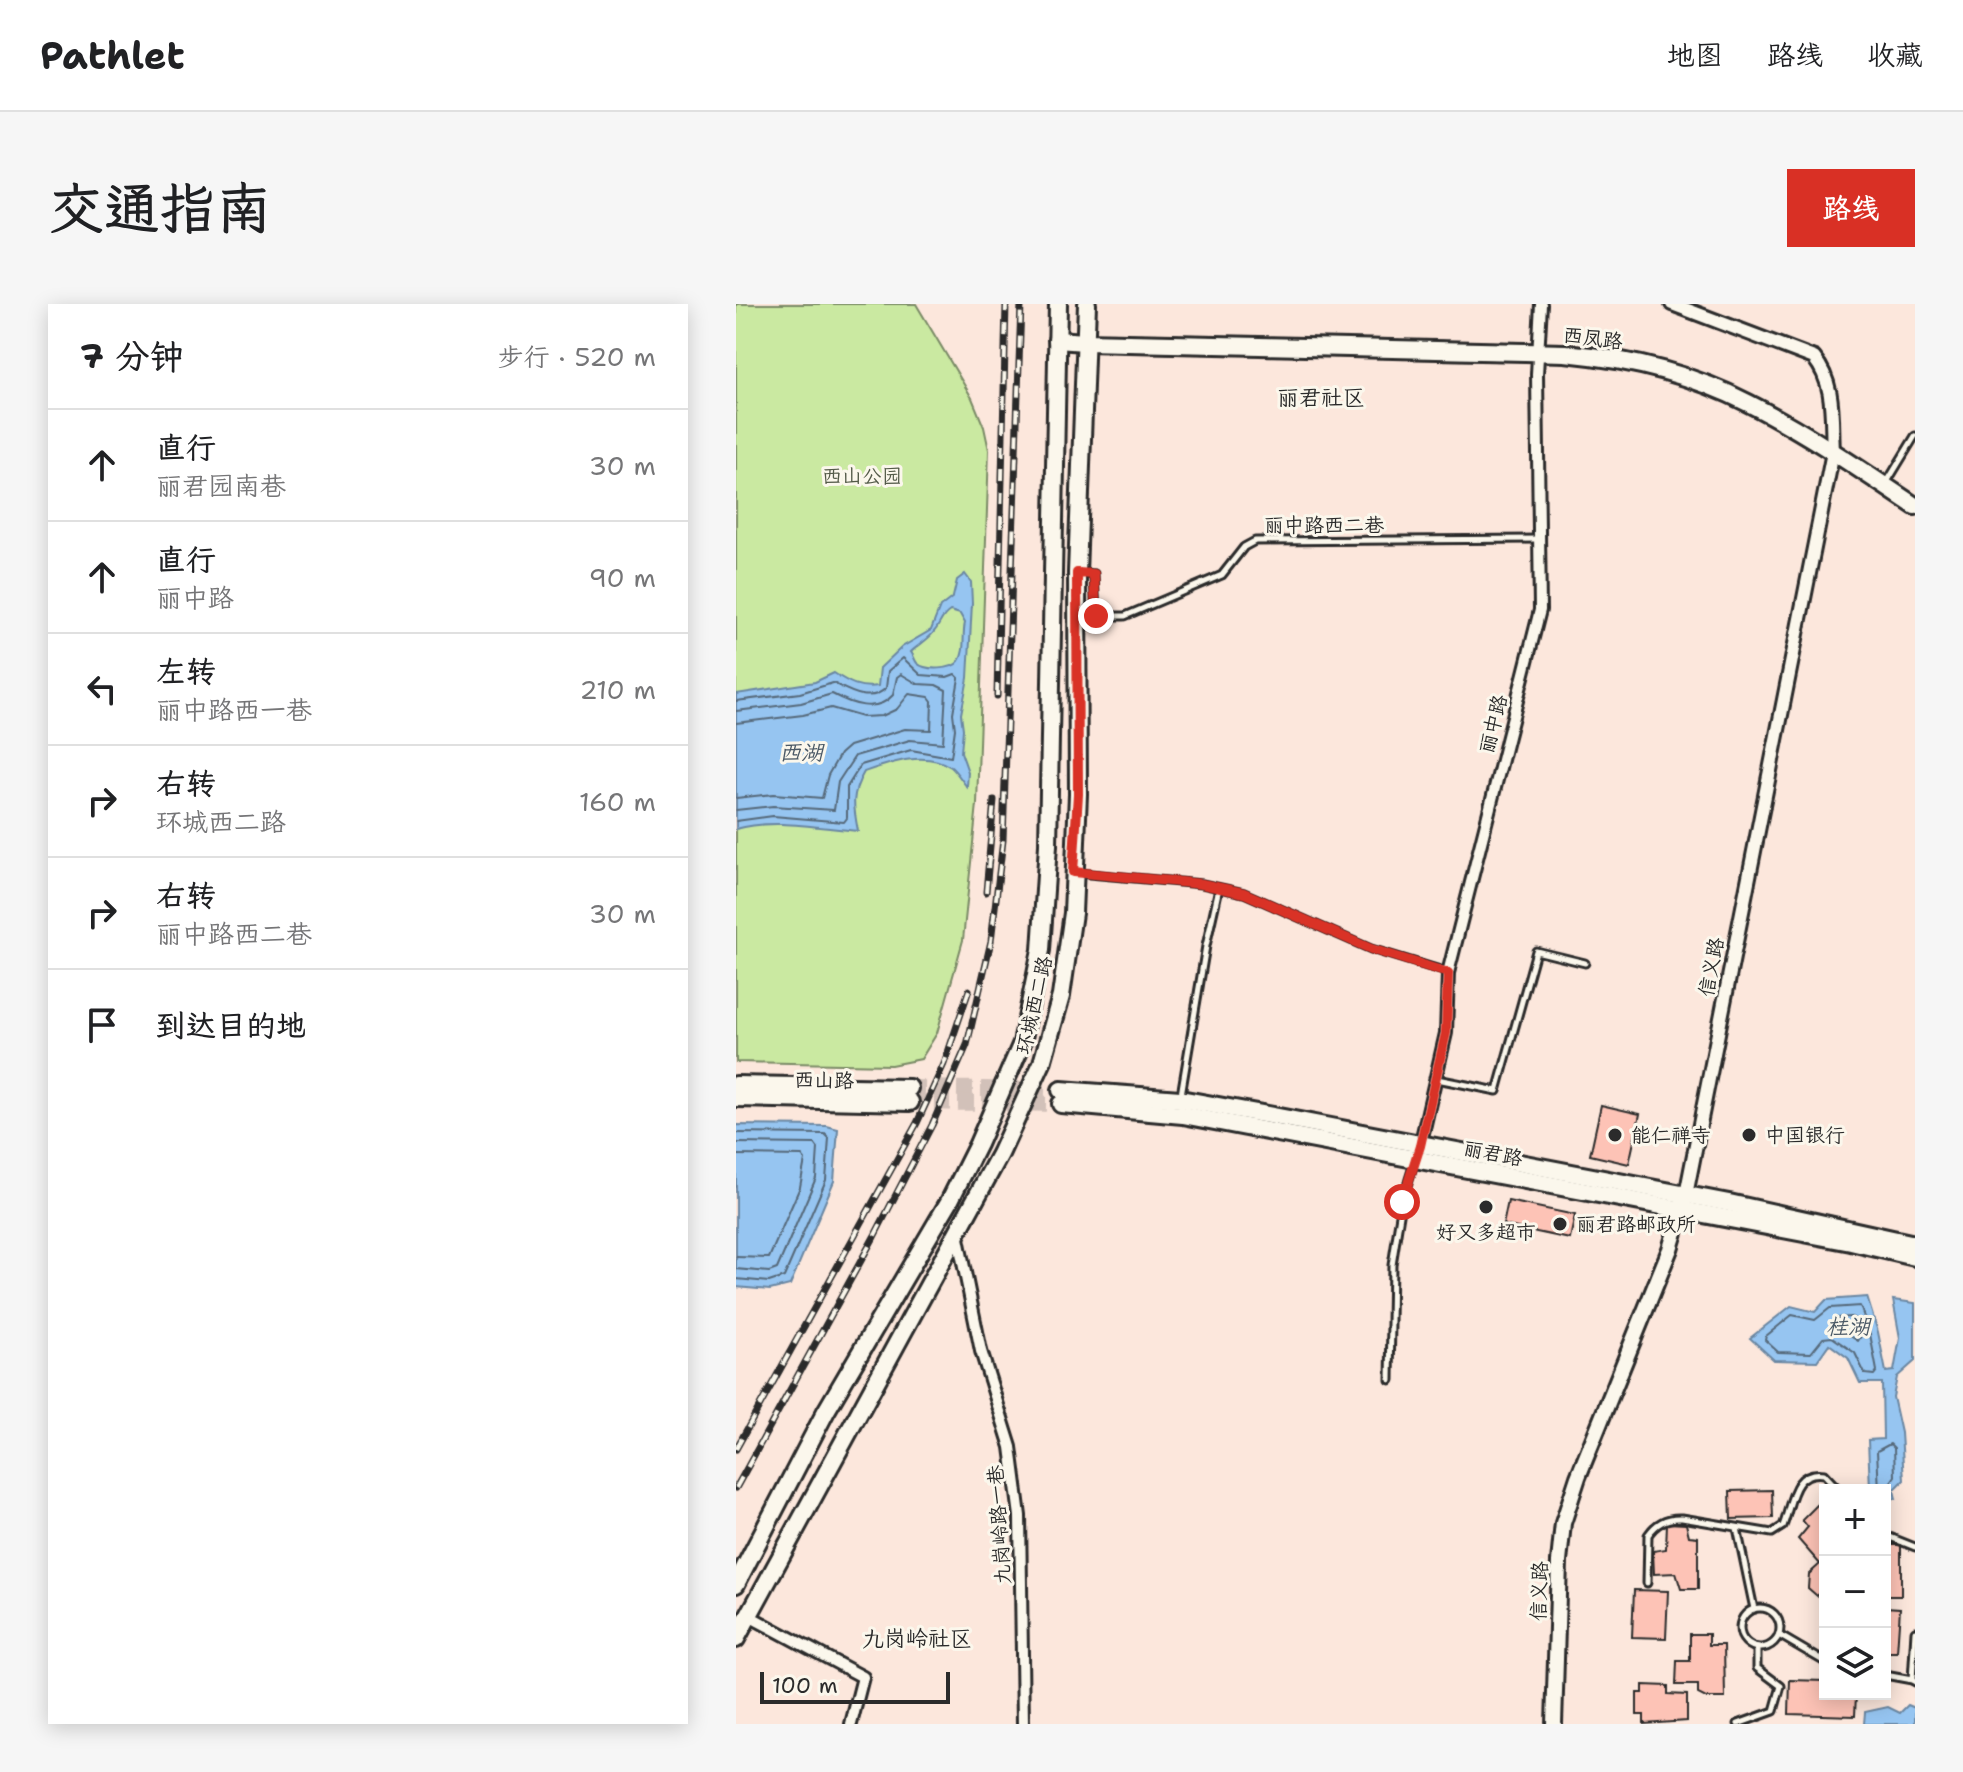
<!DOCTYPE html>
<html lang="zh">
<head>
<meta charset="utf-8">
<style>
	:root { --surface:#fff; --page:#f6f6f6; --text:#202124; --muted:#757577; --line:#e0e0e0; --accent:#d93025 }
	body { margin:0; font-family:"Shantell Sans","LXGW WenKai TC",sans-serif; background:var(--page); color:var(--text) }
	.controls { position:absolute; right:24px; bottom:24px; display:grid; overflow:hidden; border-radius:0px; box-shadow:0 4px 20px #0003 }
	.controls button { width:72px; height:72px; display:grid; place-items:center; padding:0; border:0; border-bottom:2px solid var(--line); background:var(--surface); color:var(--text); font:40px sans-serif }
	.scale { position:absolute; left:24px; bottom:20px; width:190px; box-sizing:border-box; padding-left:8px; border:4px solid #2b2b2b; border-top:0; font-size:22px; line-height:28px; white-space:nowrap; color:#2b2b2b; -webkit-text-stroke:6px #fbf7ec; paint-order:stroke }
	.stop { position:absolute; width:24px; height:24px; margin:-18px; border:6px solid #d93025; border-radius:50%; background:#fff }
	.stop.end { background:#d93025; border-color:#fff; box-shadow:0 2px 8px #0008 }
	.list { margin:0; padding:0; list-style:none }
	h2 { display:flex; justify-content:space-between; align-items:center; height:104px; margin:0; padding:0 32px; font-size:34px }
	h2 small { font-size:26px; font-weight:400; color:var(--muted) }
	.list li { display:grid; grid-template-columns:52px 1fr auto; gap:24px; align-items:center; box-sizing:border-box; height:112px; padding:0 32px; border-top:2px solid var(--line) }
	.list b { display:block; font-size:30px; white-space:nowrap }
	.list p { margin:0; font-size:26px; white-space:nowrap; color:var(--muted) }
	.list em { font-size:26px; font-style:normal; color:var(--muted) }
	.icon { flex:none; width:44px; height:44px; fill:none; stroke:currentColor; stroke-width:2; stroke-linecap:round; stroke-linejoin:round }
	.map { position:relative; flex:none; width:1179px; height:1420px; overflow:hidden; border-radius:0px }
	header { display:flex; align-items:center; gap:48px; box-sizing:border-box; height:112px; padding:0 40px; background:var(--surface); border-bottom:2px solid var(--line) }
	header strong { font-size:38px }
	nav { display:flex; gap:44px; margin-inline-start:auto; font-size:28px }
	.intro { display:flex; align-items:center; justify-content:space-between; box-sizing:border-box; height:192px; padding:0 48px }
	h1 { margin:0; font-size:56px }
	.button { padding:20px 36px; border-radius:0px; background:var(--accent); color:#fff; font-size:28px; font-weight:700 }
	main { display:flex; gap:48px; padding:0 48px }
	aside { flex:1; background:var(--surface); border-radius:0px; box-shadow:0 4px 20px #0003 }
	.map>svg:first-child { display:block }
	.green { fill:#cae9a1; stroke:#7a8a66; stroke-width:2 }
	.water { fill:#96c5f1; stroke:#6b87a2; stroke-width:2; fill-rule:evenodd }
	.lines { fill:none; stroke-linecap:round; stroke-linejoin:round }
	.shore { stroke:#56697a; stroke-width:2 }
	.building { fill:#fdc3b6; stroke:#2b2b2b; stroke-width:2 }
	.primary-tunnel { stroke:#d2c1b9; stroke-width:16; stroke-dasharray:16 8; stroke-linecap:butt }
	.service-casing { stroke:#2b2b2b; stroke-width:11 }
	.minor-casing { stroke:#2b2b2b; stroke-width:16 }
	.tertiary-casing { stroke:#2b2b2b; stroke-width:18 }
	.secondary-casing { stroke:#2b2b2b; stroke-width:20 }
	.primary-casing { stroke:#2b2b2b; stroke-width:22 }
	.service { stroke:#fbf7ec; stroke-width:5 }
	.minor { stroke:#fbf7ec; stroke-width:10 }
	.tertiary { stroke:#fbf7ec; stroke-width:12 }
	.secondary { stroke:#fbf7ec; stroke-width:14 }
	.primary { stroke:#fbf7ec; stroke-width:16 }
	.rail-casing { stroke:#2b2b2b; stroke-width:7 }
	.rail { stroke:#fbf7ec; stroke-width:4; stroke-dasharray:12; stroke-linecap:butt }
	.route { stroke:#d93025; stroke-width:10 }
	.poi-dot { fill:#2b2b2b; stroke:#fbf7ec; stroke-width:3 }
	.labels { text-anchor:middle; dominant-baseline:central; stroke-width:6; stroke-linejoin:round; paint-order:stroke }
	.street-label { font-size:20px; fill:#2b2b2b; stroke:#fbf7ec }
	.park-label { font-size:20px; fill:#535a48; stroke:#fbf7ec }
	.poi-label { font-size:20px; fill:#2b2b2b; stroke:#fbf7ec; text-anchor:start }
	.neighbourhood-label { font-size:22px; fill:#2b2b2b; stroke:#fbf7ec }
	.water-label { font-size:22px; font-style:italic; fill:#4b5966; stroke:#fbf7ec }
</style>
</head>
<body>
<header>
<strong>Pathlet</strong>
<nav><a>地图</a><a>路线</a><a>收藏</a></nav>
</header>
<div class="intro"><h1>交通指南</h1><a class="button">路线</a></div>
<main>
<aside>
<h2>7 分钟<small>步行 · 520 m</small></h2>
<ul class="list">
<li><svg class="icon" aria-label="ahead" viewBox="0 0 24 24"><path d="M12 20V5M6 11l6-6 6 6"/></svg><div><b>直行</b><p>丽君园南巷</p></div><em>30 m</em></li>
<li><svg class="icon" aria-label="ahead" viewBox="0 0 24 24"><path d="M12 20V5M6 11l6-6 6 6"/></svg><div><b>直行</b><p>丽中路</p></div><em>90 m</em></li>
<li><svg class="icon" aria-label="left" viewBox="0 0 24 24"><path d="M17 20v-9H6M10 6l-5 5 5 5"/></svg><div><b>左转</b><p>丽中路西一巷</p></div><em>210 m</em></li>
<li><svg class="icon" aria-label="right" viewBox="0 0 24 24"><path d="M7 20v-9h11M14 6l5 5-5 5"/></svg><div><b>右转</b><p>环城西二路</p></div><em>160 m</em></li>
<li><svg class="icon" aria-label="right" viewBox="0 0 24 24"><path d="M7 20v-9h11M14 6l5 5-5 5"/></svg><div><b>右转</b><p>丽中路西二巷</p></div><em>30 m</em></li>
<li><svg class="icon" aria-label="arrive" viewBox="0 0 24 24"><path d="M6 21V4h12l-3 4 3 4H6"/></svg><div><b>到达目的地</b></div></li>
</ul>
</aside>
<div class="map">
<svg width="1179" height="1420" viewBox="0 0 1179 1420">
	<rect width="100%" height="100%" fill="#fce7dc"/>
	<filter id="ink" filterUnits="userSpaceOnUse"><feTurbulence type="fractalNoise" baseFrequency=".0125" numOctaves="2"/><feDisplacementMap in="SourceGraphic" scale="16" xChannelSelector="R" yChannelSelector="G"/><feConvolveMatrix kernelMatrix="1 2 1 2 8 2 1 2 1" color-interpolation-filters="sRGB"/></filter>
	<g filter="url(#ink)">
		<polygon class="green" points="0,0 180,0 236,94 248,123 253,146 241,500 227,636 201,729 185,755 155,761 0,758"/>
		<g class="water">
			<path d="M229 270 235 278 236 299 232 374 225 410 227 425 225 448 232 468 231 483C226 477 221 468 215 463 189 446 154 459 128 468 115 490 117 502 122 527 83 524 38 514 0 525V390L79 378 98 369C113 379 124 385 142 382L144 364 166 343 195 326 204 303 217 293 221 276ZM214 307 224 310 229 319C226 331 230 347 223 357 217 366 189 367 181 359 179 357 177 350 175 348 182 341 192 336 197 329 205 321 204 313 214 307Z"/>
			<polygon points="0,821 91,822 102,825 98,877 54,981 34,986 0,983"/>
			<polygon points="1131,993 1142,1028 1150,1068 1158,1067 1164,1034 1157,996 1179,999 1179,1057 1161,1073 1157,1093 1165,1129 1168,1176 1158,1186 1160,1195 1149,1194 1149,1186 1134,1186 1132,1136 1147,1135 1146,1079 1124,1079 1112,1054 1093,1040 1081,1057 1038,1056 1014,1034 1055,1002 1079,1008 1090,996"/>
			<polygon points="1172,1401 1179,1404 1179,1420 1128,1420 1129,1408 1152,1403 1164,1409"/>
		</g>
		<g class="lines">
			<g class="shore">
				<path d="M0 397 64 389 97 379C113 387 134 400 150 384L152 367 167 354 185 371 211 373 219 370 223 374 217 409 219 425 215 453 175 446 125 461 111 483V514L108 518 37 512 0 517"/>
				<path d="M0 407 65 399 96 390C115 400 140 410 157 391L161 373 165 370 182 380 200 381 210 386 207 439 174 436 119 452 102 478 98 506 37 502 0 506"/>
				<polyline points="0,419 67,411 95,404 126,413 146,412 161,405 173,390 193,393 196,397 195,426 169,425 113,442 104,450 92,471 86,494 38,490 0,494"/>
				<polyline points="0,829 89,830 93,834 90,876 48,973 33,978 0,975"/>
				<polyline points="0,839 79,840 82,844 80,874 41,965 33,968 0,965"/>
				<polyline points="0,851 66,852 69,856 64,883 33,954 0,953"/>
				<polygon points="1124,1002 1134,1030 1141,1067 1138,1071 1129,1070 1119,1049 1096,1033 1087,1034 1075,1049 1042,1048 1029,1036 1030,1032 1056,1011 1079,1016 1094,1004"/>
				<polygon points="1115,1013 1119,1015 1125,1032 1122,1037 1095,1020 1099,1014"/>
				<polyline points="1143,1186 1141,1147 1154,1140 1158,1144 1159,1172 1149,1186"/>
			</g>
		</g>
		<g class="building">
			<polygon points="865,801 904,810 893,860 854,851"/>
			<polygon points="772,897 839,911 834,935 767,921"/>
			<polygon points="1036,1186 1037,1214 995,1215 994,1187"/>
			<polygon points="1082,1200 1089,1204 1089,1284 1081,1292 1072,1284 1073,1270 1084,1260 1062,1235 1072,1223 1066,1216"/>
			<polygon points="931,1219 950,1220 953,1232 962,1233 962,1285 945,1285 940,1269 918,1270 917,1247 930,1245"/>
			<rect x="1149" y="1241" width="16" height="51"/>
			<polygon points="898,1286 932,1287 930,1334 896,1333"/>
			<polygon points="1149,1303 1164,1304 1161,1348 1149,1348"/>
			<polygon points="954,1330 973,1330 973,1341 988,1341 989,1394 970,1394 962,1390 962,1381 940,1381 941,1357 954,1357"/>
			<polygon points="1054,1376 1089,1377 1089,1390 1120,1390 1119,1412 1053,1410"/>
			<polygon points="907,1381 932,1382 932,1390 951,1391 951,1417 908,1420 908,1411 901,1411 901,1389 907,1389"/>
		</g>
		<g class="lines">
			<g class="primary-tunnel">
				<polyline points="173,784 325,786"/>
				<polyline points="174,798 325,800"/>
			</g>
			<g class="service-casing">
				<g id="service">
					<polyline points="1151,178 1179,132"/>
					<polyline points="346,269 358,270 360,312 389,312 486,271 508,243 519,237 803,235"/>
					<polyline points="342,569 466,580 508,589 635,645 711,668"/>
					<polyline points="701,775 761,787 800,647 849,659"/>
					<polyline points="445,791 470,642 483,584"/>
					<polyline points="654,1076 656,961 666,898 678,859"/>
					<polyline points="1001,1224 1018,1305"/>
					<polyline points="1149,1231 1179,1243"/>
					<path d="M911 1279 912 1231C920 1219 931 1213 946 1214L1036 1229 1047 1222C1056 1200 1056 1165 1088 1170L1103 1186"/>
					<circle cx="1024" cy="1324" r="20"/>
					<polyline points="1179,1327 1176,1376 1179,1378"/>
					<polyline points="1043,1331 1089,1358"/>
					<polyline points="1149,1371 1176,1376"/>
					<polyline points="1002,1420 1038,1407 1045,1382 1021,1364 1021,1344"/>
				</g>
			</g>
			<g class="minor-casing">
				<g id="minor">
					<polyline points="684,842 710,729 712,669 804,306 801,70 805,0"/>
					<polyline points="221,929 245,1047 275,1143 284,1212 287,1420"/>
					<polyline points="13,1312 127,1373 115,1420"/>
				</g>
			</g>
			<g class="tertiary-casing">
				<path id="tertiary" d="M936 0 1078 54C1100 81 1095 115 1097 148L950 891"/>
			</g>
			<g class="secondary-casing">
				<polyline id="secondary" points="818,1420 823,1258 827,1219 842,1173 934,945 949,895"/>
			</g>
			<g class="primary-casing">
				<g id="primary">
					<path d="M321 36 349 38 829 49C891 55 956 70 1012 99 1070 128 1125 166 1179 202"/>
					<polyline points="0,781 173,784"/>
					<polyline points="325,786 444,795 532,811 993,899 1179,940"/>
					<polyline points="0,794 174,798"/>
					<polyline points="325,800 447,811 1115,938 1179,953"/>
					<polyline points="0,1280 90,1107 214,896 242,840 286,739 305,646 312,541 322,0"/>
					<polyline points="0,1335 264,850 306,759 325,692 337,609 342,490 341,269 351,0"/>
				</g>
			</g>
			<use href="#service" class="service"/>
			<use href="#minor" class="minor"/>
			<use href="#tertiary" class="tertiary"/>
			<use href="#secondary" class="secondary"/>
			<use href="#primary" class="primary"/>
			<g class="rail-casing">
				<g id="rail">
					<polyline points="261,392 270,0"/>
					<polyline points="250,588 258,496"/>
					<polyline points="0,1145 181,819 208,760 233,686"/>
					<polyline points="0,1184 138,933 196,821 231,741 255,637 267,536 285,0"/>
				</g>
			</g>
			<use href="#rail" class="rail"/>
		</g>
	</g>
	<g class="lines" filter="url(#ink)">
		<polyline class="route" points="360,312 358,270 341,269 342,490 337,568 466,580 508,589 635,645 712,669 710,729 684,842 666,898"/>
	</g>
	<g class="poi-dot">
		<circle cx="879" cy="831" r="8"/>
		<circle cx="1013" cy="831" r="8"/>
		<circle cx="750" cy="903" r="8"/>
		<circle cx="824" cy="920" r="8"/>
	</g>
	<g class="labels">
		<g class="street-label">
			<text transform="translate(857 34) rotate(7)">西凤路</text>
			<text x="588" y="221">丽中路西二巷</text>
			<text transform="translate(757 420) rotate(-76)">丽中路</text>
			<text transform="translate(975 663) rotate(-79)">信义路</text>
			<text transform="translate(298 701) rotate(-77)">环城西二路</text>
			<text transform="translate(88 776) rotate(1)">西山路</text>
			<text transform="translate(757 849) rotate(11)">丽君路</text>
			<text transform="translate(263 1221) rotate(-94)">九岗岭路一巷</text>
			<text transform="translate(803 1287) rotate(-88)">信义路</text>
		</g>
		<g class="park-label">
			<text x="126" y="172">西山公园</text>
		</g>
		<g class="poi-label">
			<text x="895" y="831">能仁禅寺</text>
			<text x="1029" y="831">中国银行</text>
			<text x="840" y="920">丽君路邮政所</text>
			<text x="750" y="928" text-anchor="middle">好又多超市</text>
		</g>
		<g class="neighbourhood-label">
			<text x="585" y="93">丽君社区</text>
			<text x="181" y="1334">九岗岭社区</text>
		</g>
		<g class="water-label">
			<text x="65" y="448">西湖</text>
			<text x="1112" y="1022">桂湖</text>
		</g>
	</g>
</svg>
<div class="controls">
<button>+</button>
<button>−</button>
<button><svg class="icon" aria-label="layers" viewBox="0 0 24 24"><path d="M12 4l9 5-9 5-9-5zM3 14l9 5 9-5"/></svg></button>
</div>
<div class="scale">100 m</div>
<div class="stop" style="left:666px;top:898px"></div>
<div class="stop end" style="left:360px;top:312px"></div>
</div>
</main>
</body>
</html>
